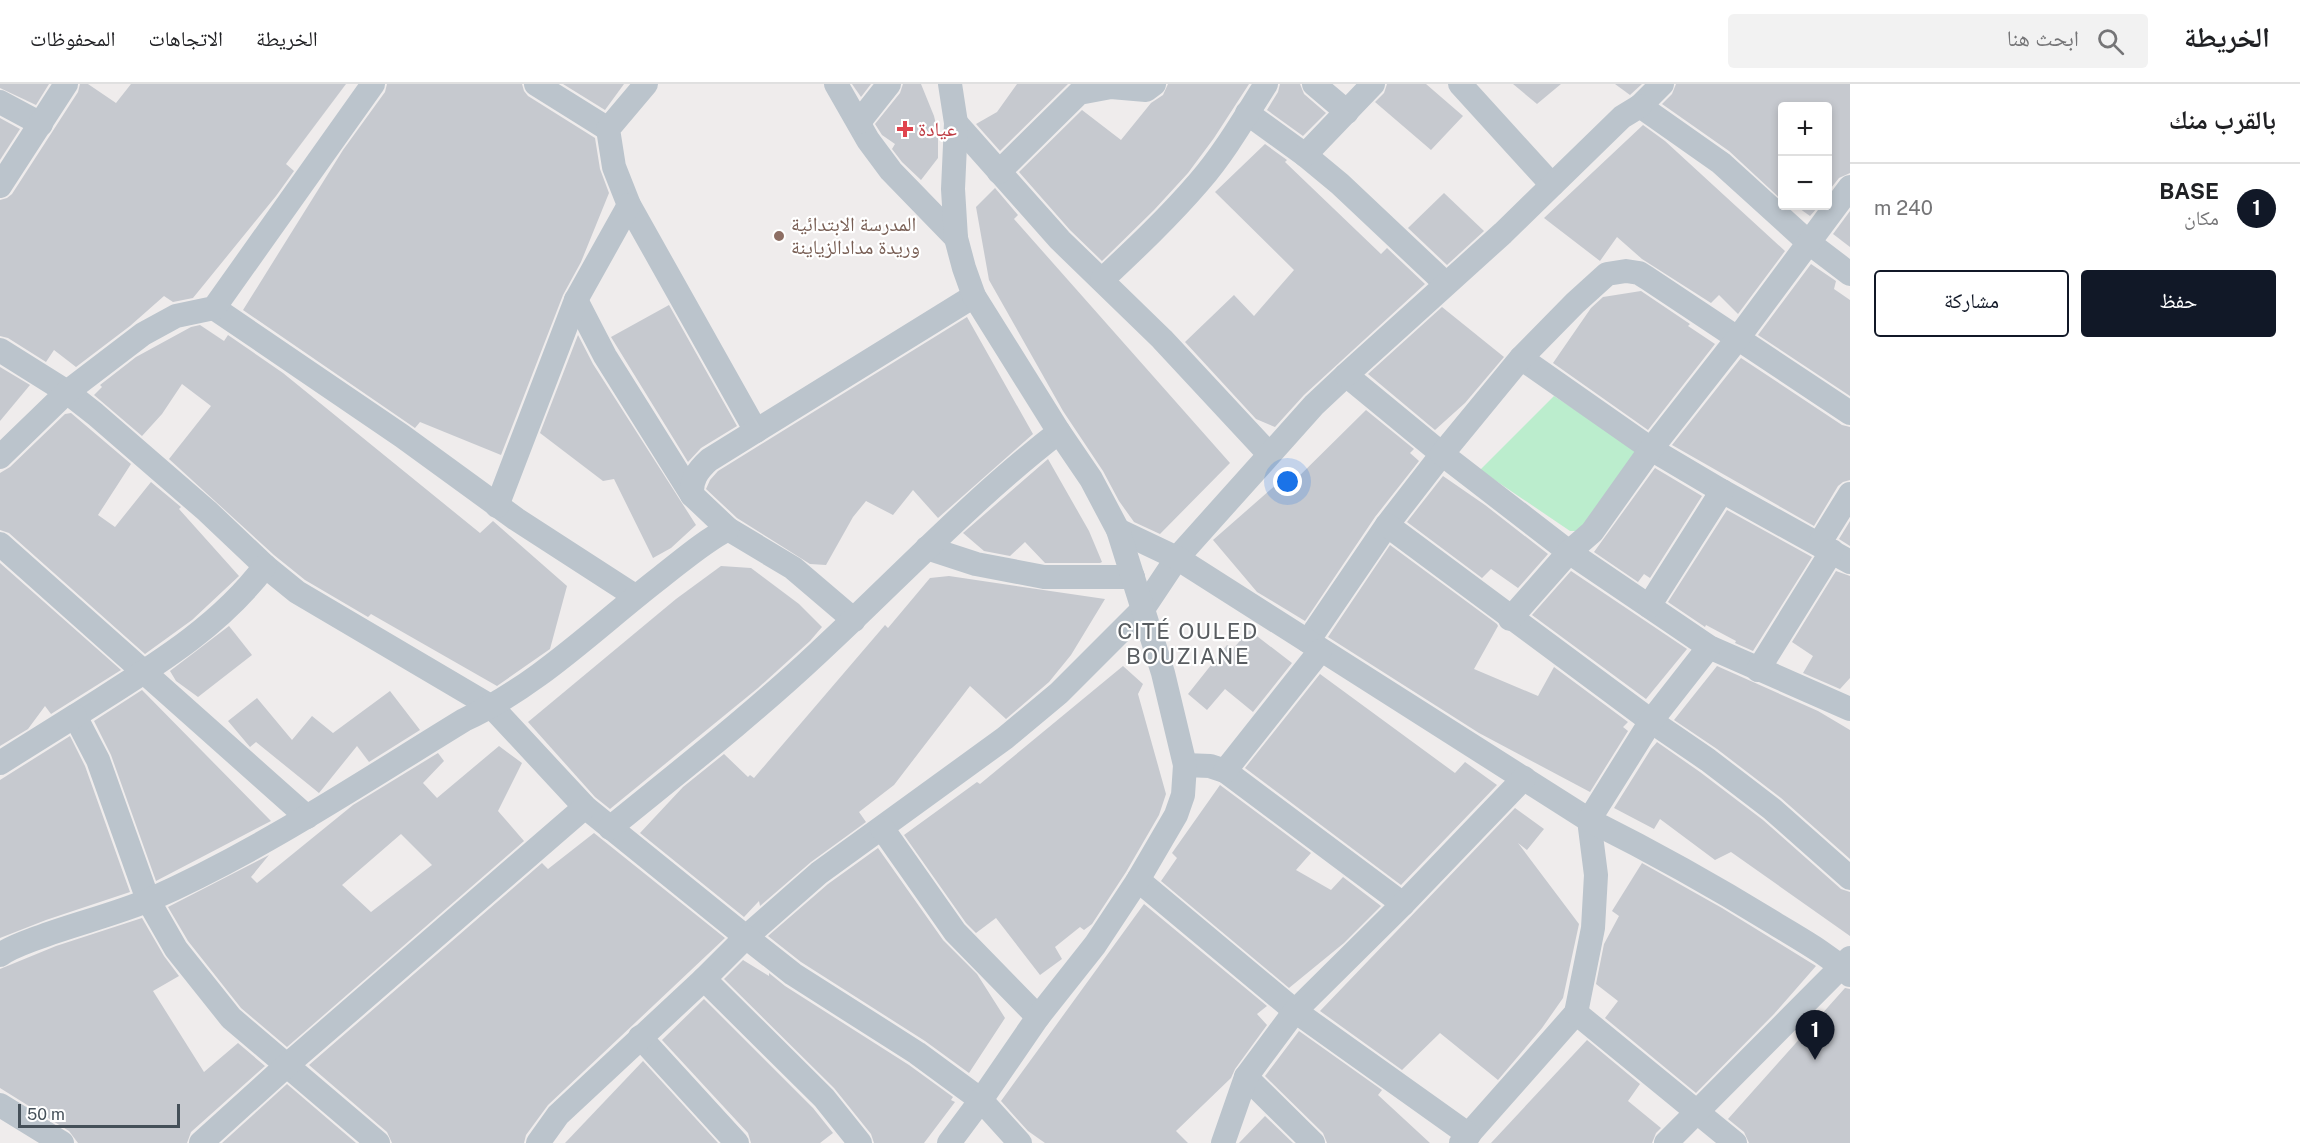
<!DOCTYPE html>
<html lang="ar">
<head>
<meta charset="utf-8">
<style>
	:root { --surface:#fff; --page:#f2f2f2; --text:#202124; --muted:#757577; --line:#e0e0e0; --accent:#111827 }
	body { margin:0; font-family:"Public Sans","Noto Naskh Arabic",sans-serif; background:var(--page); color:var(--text); direction:rtl }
	.controls { position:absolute; right:18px; top:18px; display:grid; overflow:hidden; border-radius:6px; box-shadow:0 3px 9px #0003 }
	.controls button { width:54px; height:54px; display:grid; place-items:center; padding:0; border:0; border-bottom:2px solid var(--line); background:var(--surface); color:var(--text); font:30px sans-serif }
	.scale { position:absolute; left:18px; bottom:15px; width:162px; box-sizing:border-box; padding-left:6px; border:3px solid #455059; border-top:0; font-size:16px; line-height:21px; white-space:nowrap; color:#455059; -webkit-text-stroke:4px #fff; paint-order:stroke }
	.you { position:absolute; left:1288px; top:398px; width:21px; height:21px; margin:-15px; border:4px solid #fff; border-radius:50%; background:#1a73e8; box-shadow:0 0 0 9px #1a73e833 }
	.badge { display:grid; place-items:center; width:39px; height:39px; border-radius:50%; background:var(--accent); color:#fff; font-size:20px; font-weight:700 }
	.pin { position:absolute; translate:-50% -50px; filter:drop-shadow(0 2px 3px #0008) }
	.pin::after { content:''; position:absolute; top:32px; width:21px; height:18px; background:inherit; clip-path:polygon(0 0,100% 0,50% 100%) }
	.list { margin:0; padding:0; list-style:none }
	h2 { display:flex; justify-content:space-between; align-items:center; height:78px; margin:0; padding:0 24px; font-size:26px }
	h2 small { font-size:20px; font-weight:400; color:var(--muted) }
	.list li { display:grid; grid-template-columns:39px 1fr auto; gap:18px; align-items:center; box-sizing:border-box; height:90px; padding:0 24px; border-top:2px solid var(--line) }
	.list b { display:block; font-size:22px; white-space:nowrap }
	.list p { margin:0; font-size:20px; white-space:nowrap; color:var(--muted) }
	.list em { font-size:20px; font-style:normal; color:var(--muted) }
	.actions { display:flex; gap:12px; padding:18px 24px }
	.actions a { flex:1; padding:14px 0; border:2px solid var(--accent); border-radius:6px; text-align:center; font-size:21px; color:var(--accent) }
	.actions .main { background:var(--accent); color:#fff }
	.icon { flex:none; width:33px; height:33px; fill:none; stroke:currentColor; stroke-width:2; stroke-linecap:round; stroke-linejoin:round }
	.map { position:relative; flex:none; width:1850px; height:1059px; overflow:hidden; direction:ltr }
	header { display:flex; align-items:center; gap:36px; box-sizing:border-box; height:84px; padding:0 30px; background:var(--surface); border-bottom:2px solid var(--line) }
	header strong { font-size:28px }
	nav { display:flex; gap:33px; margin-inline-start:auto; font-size:21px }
	.search { width:420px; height:54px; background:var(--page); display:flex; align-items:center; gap:15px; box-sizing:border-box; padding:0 21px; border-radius:6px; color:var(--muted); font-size:22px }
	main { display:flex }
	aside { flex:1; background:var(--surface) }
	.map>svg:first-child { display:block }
	.green { fill:#bbedcd }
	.building { fill:#c6c9cf; fill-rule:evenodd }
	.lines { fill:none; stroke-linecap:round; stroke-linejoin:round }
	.minor { stroke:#bbc4cc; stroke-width:24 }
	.health-dot { fill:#e0444e; stroke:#fff; stroke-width:2 }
	.education-dot { fill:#8d6e63; stroke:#fff; stroke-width:2 }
	.labels { text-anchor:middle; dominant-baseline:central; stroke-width:4.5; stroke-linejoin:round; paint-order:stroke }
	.health-label { font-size:20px; fill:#be3a42; stroke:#fff; text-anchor:start }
	.education-label { font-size:20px; fill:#785e54; stroke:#fff; text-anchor:start }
	.quarter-label { font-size:22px; letter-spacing:1.5px; fill:#595d61; stroke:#fff }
</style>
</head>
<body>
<header>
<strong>الخريطة</strong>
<div class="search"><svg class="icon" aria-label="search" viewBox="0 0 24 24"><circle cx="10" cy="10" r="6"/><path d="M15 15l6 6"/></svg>ابحث هنا</div>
<nav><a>الخريطة</a><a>الاتجاهات</a><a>المحفوظات</a></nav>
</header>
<main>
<aside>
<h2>بالقرب منك<small></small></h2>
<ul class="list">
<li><span class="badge">1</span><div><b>BASE</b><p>مكان</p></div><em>240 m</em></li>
</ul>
<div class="actions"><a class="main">حفظ</a><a>مشاركة</a></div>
</aside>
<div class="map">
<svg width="1850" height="1059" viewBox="0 0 1850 1059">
	<rect width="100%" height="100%" fill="#efecec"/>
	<polygon class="green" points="1554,312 1637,366 1586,447 1570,447 1480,386"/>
	<g class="building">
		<polygon points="0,0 49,0 36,21 0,4"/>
		<polygon points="80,0 88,0 116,19 131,0 346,0 286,80 294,87 276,112 193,214 173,218 164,212 130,242 76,283 54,266 46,278 8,254 0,252 0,116 7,114 12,110 78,8"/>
		<polygon points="387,0 522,0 524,7 528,12 595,54 600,85 609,109 581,178 563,211 501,371 420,338 415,344 243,226 343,66 385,8"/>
		<polygon points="563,0 624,0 605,26"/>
		<polygon points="852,0 871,0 861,13"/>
		<polygon points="903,0 921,0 934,32 938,49 938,74 921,96 902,78 892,65 895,60 882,51 875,40 900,9"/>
		<polygon points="1017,0 1068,0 1000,67 976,40 997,28"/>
		<polygon points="1168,0 1249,0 1214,54 1188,89 1154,126 1102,177 1070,146 1019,88 1082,26 1121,56 1151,19 1163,11"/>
		<polygon points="1280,0 1300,0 1304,10 1326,29 1303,52 1267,26 1278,8"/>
		<polygon points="1387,0 1426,0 1463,32 1431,66 1375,18 1384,9"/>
		<polygon points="1513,0 1561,0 1537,20"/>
		<polygon points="1615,0 1642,0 1630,11"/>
		<polygon points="1676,0 1850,0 1850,89 1839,94 1827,109 1827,22 1782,22 1782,116 1729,67 1662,20 1672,10"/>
		<polygon points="0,34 20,45 0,76"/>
		<polygon points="1643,41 1665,57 1785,167 1738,230 1719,211 1711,219 1642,175 1617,153 1600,177 1544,134"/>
		<polygon points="1265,60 1287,76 1285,78 1381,170 1387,164 1425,200 1304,311 1275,343 1256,335 1185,258 1234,211 1254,232 1294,186 1215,108"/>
		<polygon points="995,104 1018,131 1014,135 1230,379 1160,450 1134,438 1119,417 1103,387 1063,327 989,196 976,123"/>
		<polygon points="1444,109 1484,147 1447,181 1408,144"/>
		<polygon points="1796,122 1819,122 1810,132"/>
		<polygon points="1850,127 1850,163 1833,150"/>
		<polygon points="1811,180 1836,197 1834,205 1850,216 1850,312 1758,251"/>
		<polygon points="1641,207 1690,240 1688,242 1715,260 1648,346 1553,279 1591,224 1603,213"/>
		<polygon points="669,221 737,342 701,364 688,378 611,253"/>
		<polygon points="1442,223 1504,273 1465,319 1435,346 1368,290"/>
		<polygon points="967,233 1033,350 938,434 913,406 893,431 866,417 853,433 826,481 810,480 737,434 706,405 710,396 718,387"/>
		<polygon points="200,241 224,257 228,251 283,289 480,449 493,437 567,502 550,565 497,602 371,530 368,533 305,496 274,471 169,375 211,322 182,300 162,330 142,352 94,311 102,303 100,301 136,273 191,243"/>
		<polygon points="578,251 593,280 696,441 671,464 653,474 614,395 603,397 540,349"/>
		<polygon points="1741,274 1842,341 1850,343 1850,396 1843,398 1838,402 1814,442 1672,361"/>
		<polygon points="0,283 30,301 0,337"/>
		<polygon points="1366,326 1414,365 1410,369 1419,377 1375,433 1305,537 1257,508 1213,456 1278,399 1285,406"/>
		<polygon points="71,329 131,380 98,431 115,443 151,398 181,423 179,425 239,492 192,536 145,570 9,449 0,446 0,389 10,383 65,330"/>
		<polygon points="1048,375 1089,447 1102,478 1100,479 1045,479 1025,458 1010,472 984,467 963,449"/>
		<polygon points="1655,384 1702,412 1650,494 1644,490 1638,498 1594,468"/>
		<polygon points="1443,392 1485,421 1548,470 1518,504 1491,485 1482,494 1407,438"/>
		<polygon points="1727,426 1812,473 1753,567 1735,559 1736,557 1706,541 1705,543 1668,518"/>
		<polygon points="1850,437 1850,462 1839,455"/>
		<polygon points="1390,461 1497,540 1498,542 1474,585 1538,612 1554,583 1628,638 1623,643 1628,647 1590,708 1479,649 1328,553"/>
		<polygon points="0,479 121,586 51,630 45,622 28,645 0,662"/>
		<polygon points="721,482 751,484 799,520 822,543 810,557 758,604 610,725 595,713 528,638 676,515"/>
		<polygon points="1571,487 1687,565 1646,615 1532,531"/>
		<polygon points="1836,487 1850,492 1850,594 1840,605 1803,589 1813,572 1792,558"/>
		<polygon points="949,492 1105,515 1071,571 1049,598 1006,635 970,602 894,701 859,728 866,738 811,778 760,822 759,817 744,833 640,749 683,703 724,670 748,693 750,691 754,694 885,541 888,544 930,494"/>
		<polygon points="229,542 252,571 198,613 176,597 170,587"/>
		<polygon points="1249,546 1292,579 1253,628 1225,605 1207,626 1188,610 1227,561 1233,565"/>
		<polygon points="1123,582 1143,600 1138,610 1166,710 1159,731 1126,788 1092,840 1084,846 1080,843 1055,863 1062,875 1040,891 996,834 976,849 966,839 904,751 977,698 980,700"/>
		<polygon points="1717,582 1818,627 1850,646 1850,775 1781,714 1717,665 1674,636"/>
		<polygon points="1320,590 1455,689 1465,678 1497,701 1401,801 1245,684"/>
		<polygon points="142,606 271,737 156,797 111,671 94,637"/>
		<polygon points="390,607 420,646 369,678 357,662 319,709 256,658 250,663 228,637 257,614 292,656 312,632 333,649"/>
		<polygon points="70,652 85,682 130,808 46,836 0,854 0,696"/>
		<polygon points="1657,658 1700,688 1763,736 1841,805 1850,808 1850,852 1731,768 1715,776 1660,735 1654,745 1614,724 1651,665"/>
		<path d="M499 662 522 679 498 727 524 757 287 963 241 924 188 857 168 823 269 771 251 793 257 799 353 721 438 669 444 677 423 699 437 714ZM401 750 432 781 371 828 342 801Z"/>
		<polygon points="1220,701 1311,769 1296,786 1331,806 1343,793 1381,822 1344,859 1289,904 1161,797 1177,774 1172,769"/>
		<polygon points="1515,724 1544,745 1527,766 1518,759 1579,840 1563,914 1542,944 1498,996 1440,949 1402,986 1320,927"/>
		<polygon points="594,749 725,854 548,1021 526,1051 524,1059 392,1059 387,1048 309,981 542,779 548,785"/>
		<polygon points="878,764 943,856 977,890 1005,934 969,989 925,957 801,878 768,852 828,800"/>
		<polygon points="1642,779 1722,824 1816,882 1774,930 1696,1009 1605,934 1618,917 1596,900 1604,860 1619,832 1612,827"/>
		<polygon points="1144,820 1267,922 1257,930 1267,941 1235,985 1231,994 1176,1047 1188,1059 1045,1059 1028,1047 1001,1017"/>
		<polygon points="142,834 164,872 179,892 153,907 204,988 238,959 265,982 191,1048 187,1059 78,1059 69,1047 0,1004 0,885 56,862"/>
		<polygon points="743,876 769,892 769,889 785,902 909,981 953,1013 951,1016 955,1018 924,1059 874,1059 871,1050 834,1004 724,895"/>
		<polygon points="1845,904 1850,905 1850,1059 1749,1059 1744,1048 1728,1035"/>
		<polygon points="704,915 813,1024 833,1049 820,1059 751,1059 748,1049 662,956"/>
		<polygon points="1299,947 1382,1006 1378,1011 1430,1059 1327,1059 1323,1049 1265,992"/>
		<polygon points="1587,956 1640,1000 1628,1017 1661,1044 1656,1049 1652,1059 1491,1059"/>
		<polygon points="643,977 718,1059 565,1059"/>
		<polygon points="287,1000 356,1059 222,1059"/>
		<polygon points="1265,1032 1293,1059 1239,1059"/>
	</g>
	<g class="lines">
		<g class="minor">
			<polyline points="536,0 608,45"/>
			<polyline points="646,0 608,45 614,83 629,121 756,347"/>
			<polyline points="836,0 868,56 891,87 956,154"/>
			<polyline points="1314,0 1347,28"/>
			<polyline points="1460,0 1552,101"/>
			<polyline points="1662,0 1640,22 1721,79 1808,158 1850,190"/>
			<polyline points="0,18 41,40"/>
			<polyline points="1247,29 1305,71 1340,100 1445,199"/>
			<polyline points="859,38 889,0"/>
			<polyline points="956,39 1060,156 1162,255 1269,370"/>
			<polyline points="1305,71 1373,0"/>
			<polyline points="999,88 1079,9 1111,3 1146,6 1154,0"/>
			<polyline points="0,102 66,0"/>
			<path d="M1102 196C1135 165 1169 133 1199 98 1225 68 1245 33 1266 0"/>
			<polyline points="576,216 605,272 692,411"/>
			<polyline points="214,224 402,352 516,435 635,512"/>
			<polyline points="0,266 67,308 95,330 207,427 265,482 297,508 492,623 585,723 746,853 819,789 1005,654 1059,609 1143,525 1177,474 1314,321 1346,291 1442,370 1387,441 1308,557"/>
			<polyline points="1521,274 1651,365 1722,407 1850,478"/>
			<polyline points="1346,291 1503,149 1622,33 1640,22"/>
			<polyline points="1850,329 1647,194 1639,189 1626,187 1607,190 1575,219 1521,274 1442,370 1569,468 1709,563 1850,625"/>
			<polyline points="0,373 67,308 143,250 176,232 214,224 373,0"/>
			<polyline points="497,422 576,216 629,121"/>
			<polyline points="1387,441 1651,637 1708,676 1772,725 1850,794"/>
			<polyline points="728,445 793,484 854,536"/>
			<polyline points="1118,446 1177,474 1589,736 1596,791 1593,844 1576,929 1461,1059"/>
			<polyline points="0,460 307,733"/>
			<polyline points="1819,460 1850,410"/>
			<polyline points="927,464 976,480 1044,493 1133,493"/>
			<path d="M265 482C217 547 142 589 75 632L98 676 148 816 176 865 231 934 378 1059"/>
			<polyline points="1649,522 1722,407"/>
			<polyline points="1510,535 1569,468 1592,448 1651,365 1738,254 1850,103"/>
			<path d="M1709 563 1651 637 1589 736C1653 768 1714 802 1774 839 1800 855 1828 870 1850 891"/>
			<polyline points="1758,586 1832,467"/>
			<polyline points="0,679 75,632"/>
			<polyline points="1185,681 1210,682 1225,687 1403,820"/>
			<polyline points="1225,687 1320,567"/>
			<path d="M610 744C680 687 752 631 818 569 898 495 972 415 1059 348"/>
			<polyline points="882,744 955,848 1038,933"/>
			<polyline points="1138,796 1295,927 1469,1051"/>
			<path d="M0 871C11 863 24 859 37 854 74 840 113 831 149 816 260 767 361 699 464 636 539 601 596 543 661 493 683 476 703 458 728 445L692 411C691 396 697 387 709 376L974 212"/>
			<polyline points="704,895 746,853 793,890 917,969 981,1016 1020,1059"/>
			<polyline points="1576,929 1735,1059"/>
			<polyline points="640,953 737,1059"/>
			<polyline points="1246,993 1313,1059"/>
			<polyline points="0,1021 62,1059"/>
			<polyline points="201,1059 286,982 585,723"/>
			<polyline points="538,1059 558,1031 704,895 824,1014 860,1059"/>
			<polyline points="949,1059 981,1016 1038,933 1095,861 1138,796 1176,731 1183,711 1185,681 1163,589 1118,446 1091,395 1059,348 974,212 964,184 956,154 953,105 956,39 950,0"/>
			<polyline points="1223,1059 1246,993 1295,927 1403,820 1524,694"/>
			<polyline points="1666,1059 1850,874"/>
		</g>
	</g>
	<path class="health-dot" d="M902 36h6v6h6v6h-6v6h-6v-6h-6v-6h6z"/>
	<circle class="education-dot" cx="779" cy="152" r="6"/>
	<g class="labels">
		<g class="health-label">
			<text x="918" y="45">عيادة</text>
		</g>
		<g class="education-label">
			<text x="791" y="140">المدرسة الابتدائية<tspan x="791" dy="23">وريدة مدادالزياينة</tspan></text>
		</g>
		<g class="quarter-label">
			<text x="1188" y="547">CITÉ OULED<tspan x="1188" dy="25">BOUZIANE</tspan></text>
		</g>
	</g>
</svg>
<div class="controls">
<button>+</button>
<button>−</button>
</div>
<div class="scale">50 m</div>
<div class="you"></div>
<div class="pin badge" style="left:1815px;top:976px">1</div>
</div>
</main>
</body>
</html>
